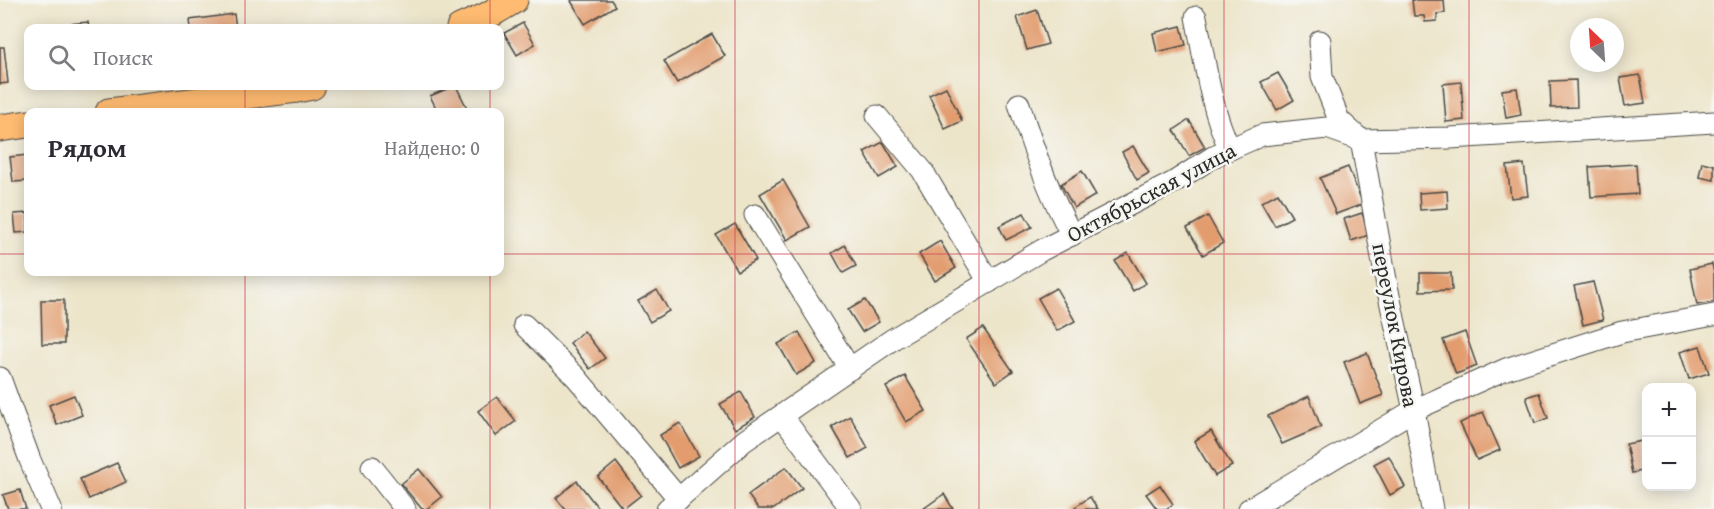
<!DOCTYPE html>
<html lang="ru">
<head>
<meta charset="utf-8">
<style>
	:root { --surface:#fff; --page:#f7f7f7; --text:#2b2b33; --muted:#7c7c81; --line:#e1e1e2 }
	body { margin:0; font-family:"Gentium Book Plus",serif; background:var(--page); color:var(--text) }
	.controls { position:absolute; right:18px; bottom:18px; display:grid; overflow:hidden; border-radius:12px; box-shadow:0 3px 15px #0003 }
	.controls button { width:54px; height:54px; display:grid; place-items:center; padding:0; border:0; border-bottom:2px solid var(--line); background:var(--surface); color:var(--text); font:30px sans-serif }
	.compass { position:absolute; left:1570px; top:18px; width:54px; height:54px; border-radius:50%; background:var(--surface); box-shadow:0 3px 15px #0003; rotate:335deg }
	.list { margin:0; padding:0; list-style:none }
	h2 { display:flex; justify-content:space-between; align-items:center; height:78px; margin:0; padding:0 24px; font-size:26px }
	h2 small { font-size:20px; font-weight:400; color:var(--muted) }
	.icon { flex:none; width:33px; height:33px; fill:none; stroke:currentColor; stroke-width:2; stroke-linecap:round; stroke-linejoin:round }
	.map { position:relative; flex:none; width:1714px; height:509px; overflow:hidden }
	.search { position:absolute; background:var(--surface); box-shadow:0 3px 15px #0003; left:24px; top:24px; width:480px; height:66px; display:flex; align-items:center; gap:15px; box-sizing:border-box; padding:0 21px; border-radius:12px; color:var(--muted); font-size:22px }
	.panel { position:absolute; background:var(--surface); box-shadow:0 3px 15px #0003; left:24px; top:108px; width:480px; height:168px; border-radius:12px }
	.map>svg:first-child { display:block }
	.building { fill:#e29c6e }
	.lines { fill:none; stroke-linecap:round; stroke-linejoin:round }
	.minor-casing { stroke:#484743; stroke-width:23 }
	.major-casing { stroke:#484743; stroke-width:29 }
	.minor { stroke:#fff; stroke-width:21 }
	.major { stroke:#febb71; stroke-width:27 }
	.grid { fill:none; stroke:#d1495b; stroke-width:1.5; stroke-opacity:0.55 }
	.labels { text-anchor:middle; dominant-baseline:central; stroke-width:5; stroke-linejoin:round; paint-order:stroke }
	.street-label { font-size:22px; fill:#2b2b2b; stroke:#f6f6f2 }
</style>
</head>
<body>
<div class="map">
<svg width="1714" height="509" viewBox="0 0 1714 509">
	<rect width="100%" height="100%" fill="#f6f6f2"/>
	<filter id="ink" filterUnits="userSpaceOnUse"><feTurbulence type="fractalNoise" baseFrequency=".0167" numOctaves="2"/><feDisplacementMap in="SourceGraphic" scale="12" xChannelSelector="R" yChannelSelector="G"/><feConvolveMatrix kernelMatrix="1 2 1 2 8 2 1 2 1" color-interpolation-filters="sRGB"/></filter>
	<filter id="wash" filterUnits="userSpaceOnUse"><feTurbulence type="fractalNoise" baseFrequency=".008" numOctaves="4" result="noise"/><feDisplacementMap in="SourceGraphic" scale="24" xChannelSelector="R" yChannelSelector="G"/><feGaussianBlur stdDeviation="1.35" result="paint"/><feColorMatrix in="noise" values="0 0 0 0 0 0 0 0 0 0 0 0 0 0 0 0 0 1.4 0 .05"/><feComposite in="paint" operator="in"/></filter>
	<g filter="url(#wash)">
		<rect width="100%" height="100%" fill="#ede5ca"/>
		<g id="blocks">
			<g class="building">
				<polygon points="572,0 611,0 615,6 585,24 571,1"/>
				<polygon points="1412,0 1444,0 1445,13 1437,14 1437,21 1425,22 1424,16 1414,16"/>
				<polygon points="1037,10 1048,44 1027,50 1017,17"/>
				<polygon points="234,14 236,28 191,28 190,20"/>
				<polygon points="88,22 89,28 70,28 69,24"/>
				<polygon points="523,23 535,44 517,55 504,33"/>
				<polygon points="1181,26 1186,45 1157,52 1153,33"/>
				<polygon points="712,34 725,56 677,83 664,61"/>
				<polygon points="0,47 4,47 8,83 0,84"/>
				<polygon points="1278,73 1294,100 1277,110 1261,82"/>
				<polygon points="1640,75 1645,103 1625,106 1620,78"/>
				<polygon points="1576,80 1577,107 1551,108 1550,81"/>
				<polygon points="1461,82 1464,120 1446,122 1443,84"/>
				<polygon points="454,86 456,86 469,112 438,112 430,96"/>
				<polygon points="946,87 962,121 945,129 929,95"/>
				<polygon points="1517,88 1521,115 1506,118 1502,90"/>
				<polygon points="1189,120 1205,147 1189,156 1174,130"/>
				<polygon points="883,142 898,167 879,178 864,152"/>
				<polygon points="1133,146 1149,173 1137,180 1122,152"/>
				<polygon points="28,155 28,181 13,182 10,157"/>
				<polygon points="1702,162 1714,165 1714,180 1699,177"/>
				<polygon points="1524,164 1528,196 1511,198 1507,166"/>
				<polygon points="1636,164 1638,194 1591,197 1589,167"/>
				<polygon points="1348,167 1363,204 1336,214 1320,178"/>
				<polygon points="1082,171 1096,195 1074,208 1061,184"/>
				<polygon points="783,180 810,227 787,240 760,194"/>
				<polygon points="1447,191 1448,208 1420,210 1419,193"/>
				<polygon points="1278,193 1292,217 1275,226 1261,202"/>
				<polygon points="28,213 28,232 16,233 14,214"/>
				<polygon points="1024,213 1032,227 1006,240 999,226"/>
				<polygon points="1362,213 1369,235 1351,241 1344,219"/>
				<polygon points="1208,216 1223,243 1203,255 1187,228"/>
				<polygon points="735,224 756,260 737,271 716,235"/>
				<polygon points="940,241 956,268 935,281 919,254"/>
				<polygon points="845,245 856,266 843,273 832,253"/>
				<polygon points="1128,253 1146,283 1133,291 1115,261"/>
				<polygon points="1712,264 1714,273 1714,302 1697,305 1690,269"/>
				<polygon points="1420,273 1451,273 1452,290 1420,291"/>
				<polygon points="1593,282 1603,320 1583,325 1574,286"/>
				<polygon points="1056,288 1075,321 1057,331 1038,298"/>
				<polygon points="657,290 669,311 650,322 638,301"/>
				<polygon points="41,300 64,300 64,344 42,344"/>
				<polygon points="865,300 879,322 862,332 848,310"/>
				<polygon points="983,328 1013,371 996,383 966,339"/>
				<polygon points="584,331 605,358 590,369 570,343"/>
				<polygon points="799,332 816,363 796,375 778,344"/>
				<polygon points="1465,332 1477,366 1456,374 1443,340"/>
				<polygon points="1700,346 1709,373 1689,379 1680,352"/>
				<polygon points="1367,353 1383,395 1360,404 1344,362"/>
				<polygon points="905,376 926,411 906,422 886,387"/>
				<polygon points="741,392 755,417 735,429 720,404"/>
				<polygon points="1539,393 1548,418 1535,423 1526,397"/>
				<polygon points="74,395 82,415 57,425 49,405"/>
				<polygon points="1309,396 1321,427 1282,444 1268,416"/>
				<polygon points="497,397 516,421 496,436 478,411"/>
				<polygon points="1483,412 1500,450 1477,460 1460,423"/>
				<polygon points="850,416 868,448 850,458 832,427"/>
				<polygon points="680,423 699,456 678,468 660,435"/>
				<polygon points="1211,431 1232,466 1215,476 1194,441"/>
				<polygon points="1642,441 1646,470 1632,473 1626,444"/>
				<polygon points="1389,456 1405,487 1390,495 1374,464"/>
				<polygon points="616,462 641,495 623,509 598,477"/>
				<polygon points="117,463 126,482 89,499 80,479"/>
				<polygon points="786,467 802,488 774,509 758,509 748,495"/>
				<polygon points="419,469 442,497 427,509 422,509 401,484"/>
				<polygon points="577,481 599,509 565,509 556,498"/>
				<polygon points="1160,485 1173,504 1166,509 1157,509 1146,494"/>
				<polygon points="20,490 26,509 8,509 3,495"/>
				<polygon points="944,494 953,509 923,509"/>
				<polygon points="1090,497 1098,509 1072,509"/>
			</g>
		</g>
	</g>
	<g filter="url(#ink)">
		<use href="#blocks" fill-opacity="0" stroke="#484743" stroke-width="1.5"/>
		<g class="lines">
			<g class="minor-casing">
				<g id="minor">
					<path d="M1196 17C1205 61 1210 108 1230 149"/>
					<polyline points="1320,41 1322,77 1339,120 1361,140 1388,291 1414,410 1432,509"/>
					<path d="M1019 104C1033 149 1049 194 1072 235"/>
					<polyline points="877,116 922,170 989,282"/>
					<polyline points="755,215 850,369"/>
					<polyline points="524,325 576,377 679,499"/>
					<polyline points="0,378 30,460 51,509"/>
					<polyline points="782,416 851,509"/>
					<polyline points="372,467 405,509"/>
					<polyline points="667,509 744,441 893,339 1042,250 1174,182 1216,155 1262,135 1327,128 1361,140 1450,138 1714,122"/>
					<polyline points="1249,509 1414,410 1506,369 1622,332 1714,315"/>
				</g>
			</g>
			<g class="major-casing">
				<g id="major">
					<polyline points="460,28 487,16 514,0"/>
					<polyline points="109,112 297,89 312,86"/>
					<polyline points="0,128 28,124"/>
				</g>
			</g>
			<use href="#minor" class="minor"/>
			<use href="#major" class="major"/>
		</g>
	</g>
	<path class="grid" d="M245 0V28M490 0V28M735 0V509M979 0V509M1224 0V509M1469 0V509M245 86V112M490 86V112M0 254H28M500 254H1714M245 272V509M490 272V509"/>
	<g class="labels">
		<g class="street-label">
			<text transform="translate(1151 192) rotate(-28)">Октябрьская улица</text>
			<text transform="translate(1396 325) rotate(79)">переулок Кирова</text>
		</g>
	</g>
</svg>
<div class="controls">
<button>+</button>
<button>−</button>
</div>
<svg class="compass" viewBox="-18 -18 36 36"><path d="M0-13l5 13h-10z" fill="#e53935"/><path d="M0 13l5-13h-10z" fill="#7c7c81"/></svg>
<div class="search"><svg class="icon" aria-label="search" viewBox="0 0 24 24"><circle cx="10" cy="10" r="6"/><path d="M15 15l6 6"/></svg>Поиск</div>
<section class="panel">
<h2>Рядом<small>Найдено: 0</small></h2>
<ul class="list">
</ul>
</section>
</div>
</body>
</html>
